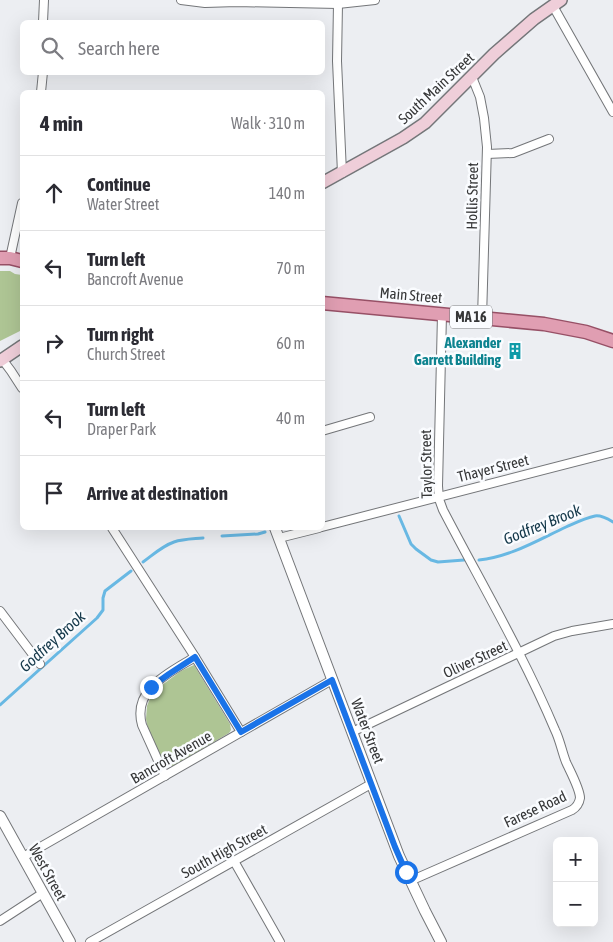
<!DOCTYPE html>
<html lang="en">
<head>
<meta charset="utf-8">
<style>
	:root { --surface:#fff; --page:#f7f7f7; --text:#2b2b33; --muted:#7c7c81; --line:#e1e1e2 }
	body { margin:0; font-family:"Asap Condensed",sans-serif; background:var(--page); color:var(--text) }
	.controls { position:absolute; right:15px; bottom:15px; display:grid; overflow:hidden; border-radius:8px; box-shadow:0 5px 20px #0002 }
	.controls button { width:45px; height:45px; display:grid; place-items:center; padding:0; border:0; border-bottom:1px solid var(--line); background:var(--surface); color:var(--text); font:25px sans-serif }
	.stop { position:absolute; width:15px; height:15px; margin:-11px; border:4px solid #1a73e8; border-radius:50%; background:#fff }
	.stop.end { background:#1a73e8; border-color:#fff; box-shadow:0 1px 5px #0008 }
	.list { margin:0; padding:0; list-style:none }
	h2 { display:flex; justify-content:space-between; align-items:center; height:65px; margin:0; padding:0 20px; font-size:21px }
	h2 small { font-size:16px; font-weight:400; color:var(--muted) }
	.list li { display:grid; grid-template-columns:32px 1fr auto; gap:15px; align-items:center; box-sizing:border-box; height:75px; padding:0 20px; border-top:1px solid var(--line) }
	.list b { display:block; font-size:19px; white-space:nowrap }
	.list p { margin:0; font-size:16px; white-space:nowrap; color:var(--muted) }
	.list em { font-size:16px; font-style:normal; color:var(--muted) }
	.icon { flex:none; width:28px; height:28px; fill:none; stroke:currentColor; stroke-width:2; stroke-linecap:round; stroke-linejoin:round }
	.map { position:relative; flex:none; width:613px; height:942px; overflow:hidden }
	.search { position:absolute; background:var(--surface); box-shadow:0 5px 20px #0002; left:20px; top:20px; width:305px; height:55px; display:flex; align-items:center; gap:12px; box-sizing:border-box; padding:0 18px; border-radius:8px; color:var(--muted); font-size:19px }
	.panel { position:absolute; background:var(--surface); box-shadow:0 5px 20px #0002; left:20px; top:90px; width:305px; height:440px; border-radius:8px }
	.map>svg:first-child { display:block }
	.green { fill:#aec594 }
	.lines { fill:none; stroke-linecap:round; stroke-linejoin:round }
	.stream { stroke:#68b8e3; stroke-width:3 }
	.minor-casing { stroke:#747679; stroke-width:10 }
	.tertiary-casing { stroke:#747679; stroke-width:12 }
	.secondary-casing { stroke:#747679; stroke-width:14 }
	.primary-casing { stroke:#975066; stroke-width:15 }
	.minor { stroke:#fff; stroke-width:8 }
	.tertiary { stroke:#fff; stroke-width:10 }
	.secondary { stroke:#efced9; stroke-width:11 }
	.primary { stroke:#e09eb2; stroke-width:12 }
	.route { stroke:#1a73e8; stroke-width:6 }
	.labels { text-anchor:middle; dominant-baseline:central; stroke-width:5; stroke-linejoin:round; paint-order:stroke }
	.shield { fill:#fafcff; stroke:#717274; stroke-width:1 }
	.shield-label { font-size:14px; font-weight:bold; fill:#363738 }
	.street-label { font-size:15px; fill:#363738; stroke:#fafcff }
	.culture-label { font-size:15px; font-weight:bold; fill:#0d838f; stroke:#fafcff; text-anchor:end }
	.water-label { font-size:16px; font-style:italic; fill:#14384a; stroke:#fafcff }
</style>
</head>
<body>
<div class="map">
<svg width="613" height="942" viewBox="0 0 613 942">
	<rect width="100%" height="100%" fill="#eceef2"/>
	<g class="green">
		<polygon points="0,271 10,271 15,274 22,275 22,330 0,341"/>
		<polygon points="194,665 230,724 231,730 229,733 173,766 166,765 163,761 148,729 146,719 147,706 151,696 158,688 181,671"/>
	</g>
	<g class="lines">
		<g class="stream">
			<polyline points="399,516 411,544 416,549 431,560 438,562 464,560"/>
			<polyline points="222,536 258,534 265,532"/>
			<path d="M479 560C510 557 538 540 566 527 575 523 585 518 595 516 601 515 608 519 613 522"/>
			<path d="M143 562C153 555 162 546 174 542 183 539 193 539 203 538"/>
			<polyline points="0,705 97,618 103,610 103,598 105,591 131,571"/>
		</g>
		<g class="minor-casing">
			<g id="minor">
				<polyline points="181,0 205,3 237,2 338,4 375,0"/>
				<polyline points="338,4 337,61 342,173"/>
				<polyline points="553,6 613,112"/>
				<polyline points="43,22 44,0"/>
				<polyline points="472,77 480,97 484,118 487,147 482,318"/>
				<polyline points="41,92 43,72"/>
				<polyline points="487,154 513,153 549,139"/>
				<polyline points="10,258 22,203"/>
				<polyline points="2,359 11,371 22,388"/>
				<polyline points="322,431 370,417"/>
				<polyline points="322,527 613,452"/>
				<polyline points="112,528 195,657 241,732"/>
				<polyline points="279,538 319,528"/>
				<polyline points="0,611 40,664"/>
				<polyline points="352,732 554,636 572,631 613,624"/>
				<path d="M165 776 142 725C132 689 169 673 195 657"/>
				<polyline points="23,857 332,680"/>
				<polyline points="234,861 280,942"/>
				<path d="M410 881 572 810C577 807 579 804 580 798 580 789 570 771 566 762 562 752 560 740 555 730 523 654 481 583 443 510L439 499 438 486 442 314"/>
				<polyline points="0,921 43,893"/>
				<polyline points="90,942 371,784"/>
			</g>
		</g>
		<g class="tertiary-casing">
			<g id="tertiary">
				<polyline points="275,528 399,856 425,911 441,942"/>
				<polyline points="0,816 70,942"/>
			</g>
		</g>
		<g class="secondary-casing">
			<g id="secondary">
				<polyline points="322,183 403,138 425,123 494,54 534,19 561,0"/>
				<polyline points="0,361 22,346"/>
			</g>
		</g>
		<g class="primary-casing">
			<g id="primary">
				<polyline points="0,258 10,258 22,261"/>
				<polyline points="322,303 544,324 586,332 613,341"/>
			</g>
		</g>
		<use href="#minor" class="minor"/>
		<use href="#tertiary" class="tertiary"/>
		<use href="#secondary" class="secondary"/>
		<use href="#primary" class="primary"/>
	</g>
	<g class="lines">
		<polyline class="route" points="151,687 169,674 195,657 241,732 332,680 395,847 406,872"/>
	</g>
	<defs>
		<g id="building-bare" transform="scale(1.35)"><path d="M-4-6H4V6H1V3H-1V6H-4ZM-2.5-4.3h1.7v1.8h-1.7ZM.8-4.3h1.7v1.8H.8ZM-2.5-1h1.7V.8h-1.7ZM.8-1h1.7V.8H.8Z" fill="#0f9aa8" stroke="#fafcff" stroke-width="2.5" paint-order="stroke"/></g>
	</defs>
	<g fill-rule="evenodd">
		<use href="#building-bare" x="515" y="351"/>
	</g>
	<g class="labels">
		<rect class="shield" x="450" y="305.5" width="42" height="23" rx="4"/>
		<g class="shield-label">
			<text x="471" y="317">MA 16</text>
		</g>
		<g class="street-label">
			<text transform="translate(436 88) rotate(-43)">South Main Street</text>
			<text transform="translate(472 196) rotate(-89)">Hollis Street</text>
			<text transform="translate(411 295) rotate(5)">Main Street</text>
			<text transform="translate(426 464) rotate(-91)">Taylor Street</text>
			<text transform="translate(493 468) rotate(-14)">Thayer Street</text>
			<text transform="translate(475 659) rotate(-25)">Oliver Street</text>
			<text transform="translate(368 731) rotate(69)">Water Street</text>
			<text transform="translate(171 757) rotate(-30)">Bancroft Avenue</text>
			<text transform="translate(535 809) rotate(-25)">Farese Road</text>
			<text transform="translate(224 851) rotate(-29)">South High Street</text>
			<text transform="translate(48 872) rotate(61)">West Street</text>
		</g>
		<g class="culture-label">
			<text x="501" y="342">Alexander<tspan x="501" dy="17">Garrett Building</tspan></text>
		</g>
		<g class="water-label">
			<text transform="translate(542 524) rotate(-22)">Godfrey Brook</text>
			<text transform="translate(52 641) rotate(-42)">Godfrey Brook</text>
		</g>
	</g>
</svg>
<div class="controls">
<button>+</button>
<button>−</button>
</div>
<div class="stop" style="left:406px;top:872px"></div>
<div class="stop end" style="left:151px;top:687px"></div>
<div class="search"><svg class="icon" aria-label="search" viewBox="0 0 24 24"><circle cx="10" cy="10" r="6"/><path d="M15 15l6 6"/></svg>Search here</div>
<section class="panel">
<h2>4 min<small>Walk · 310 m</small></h2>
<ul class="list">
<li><svg class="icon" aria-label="ahead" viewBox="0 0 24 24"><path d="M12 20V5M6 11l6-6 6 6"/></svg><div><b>Continue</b><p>Water Street</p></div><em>140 m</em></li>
<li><svg class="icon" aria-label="left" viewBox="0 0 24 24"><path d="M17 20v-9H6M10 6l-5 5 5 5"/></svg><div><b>Turn left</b><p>Bancroft Avenue</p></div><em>70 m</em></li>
<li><svg class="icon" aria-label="right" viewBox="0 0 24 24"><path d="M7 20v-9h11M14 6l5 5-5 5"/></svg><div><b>Turn right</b><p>Church Street</p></div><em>60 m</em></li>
<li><svg class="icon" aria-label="left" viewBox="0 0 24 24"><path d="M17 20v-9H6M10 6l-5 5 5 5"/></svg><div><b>Turn left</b><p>Draper Park</p></div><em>40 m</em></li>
<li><svg class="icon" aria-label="arrive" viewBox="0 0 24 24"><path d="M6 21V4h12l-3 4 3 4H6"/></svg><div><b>Arrive at destination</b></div></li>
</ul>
</section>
</div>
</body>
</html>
